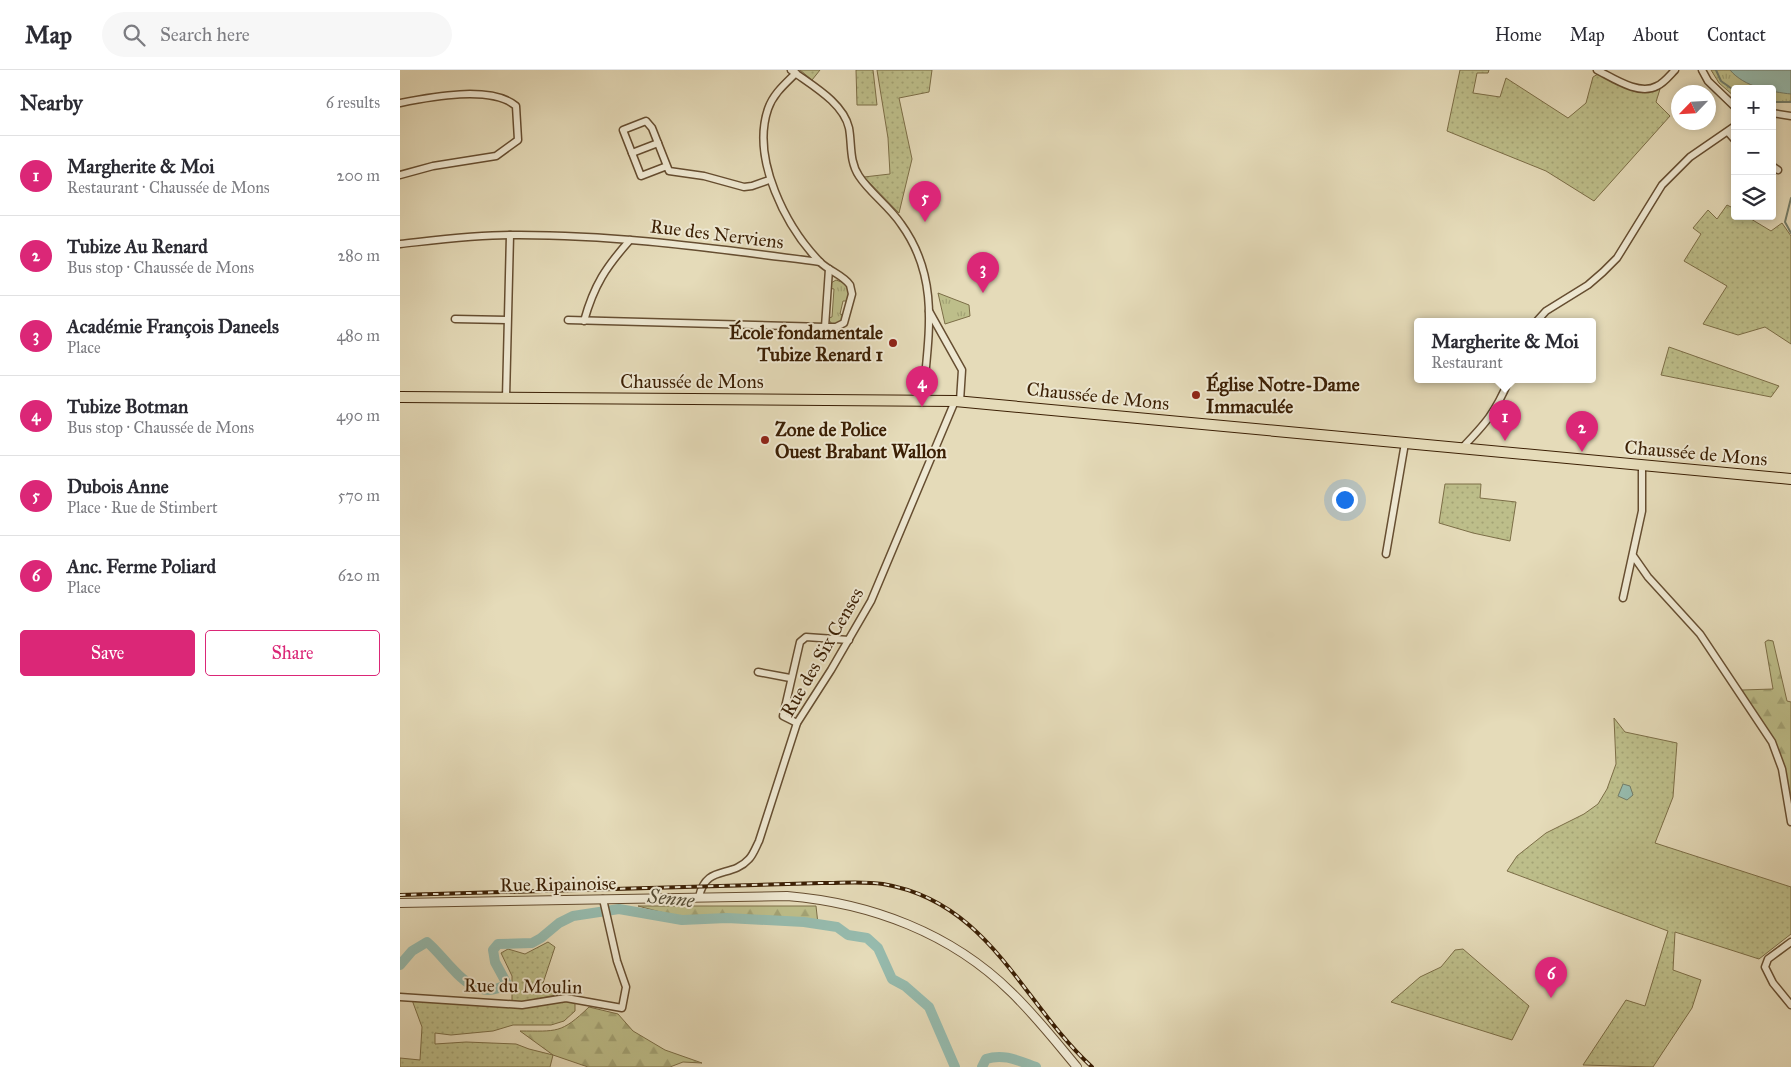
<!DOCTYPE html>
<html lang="en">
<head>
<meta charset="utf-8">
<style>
	:root { --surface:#fff; --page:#f7f7f7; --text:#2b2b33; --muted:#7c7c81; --line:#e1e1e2; --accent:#db2777 }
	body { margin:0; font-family:"IM FELL Great Primer",serif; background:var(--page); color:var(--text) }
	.controls { position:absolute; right:15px; top:15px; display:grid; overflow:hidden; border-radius:5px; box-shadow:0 2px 8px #0003 }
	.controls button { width:45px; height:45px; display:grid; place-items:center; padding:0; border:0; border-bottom:1px solid var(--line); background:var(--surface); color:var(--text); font:25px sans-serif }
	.compass { position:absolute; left:1271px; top:15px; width:45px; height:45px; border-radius:50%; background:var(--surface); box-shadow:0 2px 8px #0003; rotate:245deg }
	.you { position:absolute; left:944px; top:429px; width:18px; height:18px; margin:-12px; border:4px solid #fff; border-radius:50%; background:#1a73e8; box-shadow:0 0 0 8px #1a73e833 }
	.badge { display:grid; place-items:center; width:32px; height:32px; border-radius:50%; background:var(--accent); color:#fff; font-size:16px; font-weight:700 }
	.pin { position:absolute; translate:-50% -41px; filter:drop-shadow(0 1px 2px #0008) }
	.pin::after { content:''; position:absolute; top:26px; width:18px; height:15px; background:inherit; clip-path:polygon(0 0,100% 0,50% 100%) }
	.popup { position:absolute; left:1014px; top:248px; width:182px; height:65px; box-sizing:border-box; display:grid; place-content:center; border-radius:5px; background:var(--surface); filter:drop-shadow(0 1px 4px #0005); font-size:16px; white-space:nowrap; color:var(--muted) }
	.popup b { font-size:19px; color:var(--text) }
	.popup::after { content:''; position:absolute; left:50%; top:100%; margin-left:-10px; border:10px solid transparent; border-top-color:var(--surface) }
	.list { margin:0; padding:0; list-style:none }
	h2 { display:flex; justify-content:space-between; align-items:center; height:65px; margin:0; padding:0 20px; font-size:21px }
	h2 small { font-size:16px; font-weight:400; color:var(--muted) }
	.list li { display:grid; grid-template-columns:32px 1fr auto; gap:15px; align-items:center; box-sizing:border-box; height:80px; padding:0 20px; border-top:1px solid var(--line) }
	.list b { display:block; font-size:19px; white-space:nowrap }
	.list p { margin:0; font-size:16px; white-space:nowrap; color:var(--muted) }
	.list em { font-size:16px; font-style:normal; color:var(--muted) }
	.actions { display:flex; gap:10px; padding:15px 20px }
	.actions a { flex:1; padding:11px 0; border:1px solid var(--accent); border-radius:5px; text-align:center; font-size:18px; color:var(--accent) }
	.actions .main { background:var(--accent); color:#fff }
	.icon { flex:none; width:28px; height:28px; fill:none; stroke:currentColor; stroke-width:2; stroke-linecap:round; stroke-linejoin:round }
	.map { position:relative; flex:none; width:1391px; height:997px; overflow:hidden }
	header { display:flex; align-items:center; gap:30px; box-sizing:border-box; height:70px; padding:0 25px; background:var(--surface); border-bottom:1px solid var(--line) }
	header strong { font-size:24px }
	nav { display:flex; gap:28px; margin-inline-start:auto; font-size:18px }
	.search { width:350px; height:45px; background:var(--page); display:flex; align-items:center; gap:12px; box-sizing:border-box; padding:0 18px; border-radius:28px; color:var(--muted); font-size:19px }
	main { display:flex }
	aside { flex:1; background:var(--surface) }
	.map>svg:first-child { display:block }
	.grass { fill:url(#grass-dots); stroke:#7c6e47 }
	.forest { fill:url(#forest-firs); stroke:#7c6e47 }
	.park { fill:url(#park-tufts); stroke:#7c6e47 }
	.water { fill:#96bbae; stroke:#727d6a }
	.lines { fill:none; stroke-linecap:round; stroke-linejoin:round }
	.stream { stroke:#727d6a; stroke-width:2 }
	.river { stroke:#96bbae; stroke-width:10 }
	.minor-casing { stroke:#664e31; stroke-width:9 }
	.tertiary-casing { stroke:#664e31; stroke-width:10 }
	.primary-casing { stroke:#3b1f04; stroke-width:12 }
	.minor { stroke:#eee8d2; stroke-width:6 }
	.tertiary { stroke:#eee8d2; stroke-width:8 }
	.primary { stroke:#e5dbb9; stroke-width:10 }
	.rail-casing { stroke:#3b1f04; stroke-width:4 }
	.rail { stroke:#eee8d2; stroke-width:2; stroke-dasharray:5.5; stroke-linecap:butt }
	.poi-dot { fill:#8f2418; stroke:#eee8d2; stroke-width:2 }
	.labels { text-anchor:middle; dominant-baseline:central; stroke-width:4; stroke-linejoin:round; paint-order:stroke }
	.street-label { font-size:19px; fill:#3b1f04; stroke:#eee8d2 }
	.poi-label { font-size:19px; font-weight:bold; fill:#3b1f04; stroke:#eee8d2; text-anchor:start }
	.water-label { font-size:20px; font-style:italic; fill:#564e37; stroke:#eee8d2 }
</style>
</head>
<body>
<header>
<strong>Map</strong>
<div class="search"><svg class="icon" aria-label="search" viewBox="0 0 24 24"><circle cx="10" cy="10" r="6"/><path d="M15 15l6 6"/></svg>Search here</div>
<nav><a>Home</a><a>Map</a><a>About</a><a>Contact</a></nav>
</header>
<main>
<aside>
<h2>Nearby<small>6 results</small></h2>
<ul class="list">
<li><span class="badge">1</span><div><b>Margherite &amp; Moi</b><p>Restaurant · Chaussée de Mons</p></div><em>200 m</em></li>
<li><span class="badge">2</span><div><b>Tubize Au Renard</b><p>Bus stop · Chaussée de Mons</p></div><em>280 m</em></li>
<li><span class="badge">3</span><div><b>Académie François Daneels</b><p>Place</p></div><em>480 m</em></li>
<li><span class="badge">4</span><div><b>Tubize Botman</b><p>Bus stop · Chaussée de Mons</p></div><em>490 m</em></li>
<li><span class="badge">5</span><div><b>Dubois Anne</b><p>Place · Rue de Stimbert</p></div><em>570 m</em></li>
<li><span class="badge">6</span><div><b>Anc. Ferme Poliard</b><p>Place</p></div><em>620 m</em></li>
</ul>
<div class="actions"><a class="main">Save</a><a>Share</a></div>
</aside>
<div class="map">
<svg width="1391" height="997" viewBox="0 0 1391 997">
	<defs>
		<pattern id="grass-dots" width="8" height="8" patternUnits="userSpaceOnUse" patternTransform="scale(1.25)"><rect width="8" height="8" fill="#bdbe8a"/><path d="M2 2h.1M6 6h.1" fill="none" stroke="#a3a375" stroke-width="1.8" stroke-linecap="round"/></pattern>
		<pattern id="forest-firs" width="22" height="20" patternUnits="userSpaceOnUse" patternTransform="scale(1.25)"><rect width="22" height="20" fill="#bdbe8a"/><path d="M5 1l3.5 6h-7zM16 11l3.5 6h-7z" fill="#a3a375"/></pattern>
		<pattern id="park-tufts" width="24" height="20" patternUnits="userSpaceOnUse" patternTransform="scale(1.25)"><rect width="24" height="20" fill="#bdbe8a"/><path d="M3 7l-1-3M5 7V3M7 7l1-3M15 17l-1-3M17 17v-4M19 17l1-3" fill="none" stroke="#a3a375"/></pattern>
	</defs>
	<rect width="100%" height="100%" fill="#e5dbb9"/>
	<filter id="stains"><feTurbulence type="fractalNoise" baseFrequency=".004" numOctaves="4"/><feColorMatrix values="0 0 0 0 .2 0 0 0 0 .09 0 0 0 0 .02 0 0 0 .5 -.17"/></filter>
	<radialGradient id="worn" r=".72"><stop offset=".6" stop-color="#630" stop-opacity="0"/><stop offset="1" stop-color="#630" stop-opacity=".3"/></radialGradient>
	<g class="grass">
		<polygon points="400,0 420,0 412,10"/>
		<polygon points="456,0 473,0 477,35 457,35"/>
		<polygon points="477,0 532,0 529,22 499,28 512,89 499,143 464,107 490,104 488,68"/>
		<path d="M1060 0H1089L1088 3H1077L1073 23 1100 27 1106 8 1168 48 1186 33 1193 7 1198 4C1219 15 1236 23 1260 19L1256 32 1270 46 1194 131 1146 101 1047 61Z"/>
		<polygon points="1311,0 1316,0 1321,11 1335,21 1335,27 1319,13"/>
		<polygon points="1327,135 1335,139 1335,146 1346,146 1371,161 1382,153 1391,166 1391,274 1365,257 1338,265 1303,254 1327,216 1284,191 1301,164 1293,158 1308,140 1317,149"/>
		<polygon points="1269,277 1379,316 1371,327 1261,305"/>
		<polygon points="1045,414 1081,414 1080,428 1116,432 1110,471 1073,463 1039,453"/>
		<polygon points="1214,648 1225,662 1277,673 1273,727 1255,773 1391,817 1391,864 1359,889 1275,862 1273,900 1301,910 1292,938 1253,997 1183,995 1226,930 1245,936 1268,861 1107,801 1117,786 1146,763 1184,744 1198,734 1207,719 1216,694"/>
		<polygon points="148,872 155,877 142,916 161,924 121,932 112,931 112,906 101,883 108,879 125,884"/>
		<polygon points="1063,879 1129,936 1112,970 991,932 1020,907 1041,897 1055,880"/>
		<polygon points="12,930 79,934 167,931 175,933 175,941 164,951 151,955 113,955 93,961 51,965 35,963 35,974 66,972 116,974 129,979 153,985 150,997 0,997 0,988 20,990 22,957"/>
	</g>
	<g class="forest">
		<path d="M1368 570 1373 571 1387 631 1391 632V727C1383 688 1361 654 1342 620L1373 619 1365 572Z"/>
		<polygon points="238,836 416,836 418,854 283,848"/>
		<path d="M189 937 218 944 233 961 265 980 302 993 283 992 270 997H188L153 985 120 961C157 961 161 964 189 937Z"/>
	</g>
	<g class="park">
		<polygon points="1316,0 1391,0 1391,32 1372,32 1372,19 1335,19 1335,21 1321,11"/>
		<polygon points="436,210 447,214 450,222 448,231 443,231 440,244 444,245 442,252 435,255 431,253 428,248 432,247 434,219 429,218 431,213"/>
		<polygon points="538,223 569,235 570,246 545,254"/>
	</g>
	<g class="water">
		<path d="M1330 0H1391V24C1372 22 1344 17 1330 0Z"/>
		<polygon points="1223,714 1230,716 1233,725 1227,730 1218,726"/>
	</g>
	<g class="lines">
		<g class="stream">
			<polyline points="1316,0 1321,11 1335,21"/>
			<polyline points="1372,32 1391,32"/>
			<polyline points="1391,128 1385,152 1391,163"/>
		</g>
		<g class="river">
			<path d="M0 895 12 881 27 872C50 891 71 936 107 914L95 892 93 880 98 874 132 873 141 868 159 853 173 846 219 839 282 850 327 848 404 852 437 857 448 865 467 868 478 878 492 909 505 916 529 937 555 997"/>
			<path d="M582 997 586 989C604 983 619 991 636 997"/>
		</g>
		<g class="minor-casing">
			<g id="minor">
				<path d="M391 0C411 15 443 32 449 58 452 74 449 91 459 106 470 123 489 136 501 154 541 209 528 266 523 329"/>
				<path d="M1197 0C1213 8 1239 26 1257 16 1264 13 1270 5 1275 0"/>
				<polyline points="1302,0 1308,11 1335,37"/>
				<path d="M0 33C30 27 91 15 116 36L118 70 96 86 33 96 0 105"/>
				<polyline points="1372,43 1391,46"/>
				<polyline points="1328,62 1335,70"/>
				<polyline points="232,83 258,73"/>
				<polyline points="267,96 241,106 223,60 246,51 252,58 269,101 304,106 344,117 352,116 369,110"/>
				<polyline points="1372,96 1378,100"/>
				<path d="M0 174C36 170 73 165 110 165 214 164 317 179 420 192"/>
				<polyline points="529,241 562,300 560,331"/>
				<polyline points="55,249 107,250"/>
				<path d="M168 250 425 257H436L444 253 452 224 450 215C443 205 429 201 420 192 386 157 351 89 368 39 373 24 385 14 396 3"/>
				<path d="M184 251C194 215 206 197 230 170"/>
				<polyline points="1136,252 1146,241 1188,215 1203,202 1217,188 1262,115 1290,87 1335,56"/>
				<polyline points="425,257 429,199"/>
				<polyline points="106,328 110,165"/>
				<path d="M1062 378C1086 353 1095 343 1109 310"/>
				<polyline points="986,484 1005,373"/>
				<polyline points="1234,487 1248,507 1300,564 1372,672 1382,699 1391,752"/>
				<polyline points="1223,528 1242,441 1242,395"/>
				<polyline points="358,602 390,608"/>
				<polyline points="397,653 383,646 400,572 406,567 449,570"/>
				<path d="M299 827C306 794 331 809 349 789 353 785 356 777 359 771L397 653 431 600 471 531 555 331"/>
				<polyline points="1391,872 1368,889 1365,897 1373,913 1391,935"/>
				<polyline points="0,927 122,935 166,928 222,938 226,917 217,891 203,829"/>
			</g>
		</g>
		<g class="tertiary-casing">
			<path id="tertiary" d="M0 833 387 826C471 833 551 863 611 922 635 945 656 972 677 997"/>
		</g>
		<g class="primary-casing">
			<polyline id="primary" points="0,327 555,331 1391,409"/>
		</g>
		<use href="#minor" class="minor"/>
		<use href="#tertiary" class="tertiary"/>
		<use href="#primary" class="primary"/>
		<g class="rail-casing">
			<path id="rail" d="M0 825 422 813C442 813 463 811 483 814 590 832 621 932 692 997"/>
		</g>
		<use href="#rail" class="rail"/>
	</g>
	<g class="poi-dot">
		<circle cx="493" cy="273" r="5"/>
		<circle cx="796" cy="325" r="5"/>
		<circle cx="365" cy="370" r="5"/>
	</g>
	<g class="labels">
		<g class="street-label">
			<text transform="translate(317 164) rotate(7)">Rue des Nerviens</text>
			<text x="292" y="311">Chaussée de Mons</text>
			<text transform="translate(698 326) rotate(6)">Chaussée de Mons</text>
			<text transform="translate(1296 383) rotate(5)">Chaussée de Mons</text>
			<text transform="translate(422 582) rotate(-60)">Rue des Six Censes</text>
			<text transform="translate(158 814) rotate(-1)">Rue Ripainoise</text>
			<text transform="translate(123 916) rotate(1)">Rue du Moulin</text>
		</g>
		<g class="poi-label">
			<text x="483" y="262" text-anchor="end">École fondamentale<tspan x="483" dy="22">Tubize Renard 1</tspan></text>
			<text x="806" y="314">Église Notre-Dame<tspan x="806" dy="22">Immaculée</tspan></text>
			<text x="375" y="359">Zone de Police<tspan x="375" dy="22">Ouest Brabant Wallon</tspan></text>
		</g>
		<g class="water-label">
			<text transform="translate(271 828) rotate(6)">Senne</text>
		</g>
	</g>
	<rect width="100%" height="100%" filter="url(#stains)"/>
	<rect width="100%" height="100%" fill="url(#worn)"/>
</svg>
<div class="controls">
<button>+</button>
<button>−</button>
<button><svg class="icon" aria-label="layers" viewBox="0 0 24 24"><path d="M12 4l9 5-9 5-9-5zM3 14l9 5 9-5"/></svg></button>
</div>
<svg class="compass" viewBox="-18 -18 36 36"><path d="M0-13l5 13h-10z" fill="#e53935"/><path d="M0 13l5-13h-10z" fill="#7c7c81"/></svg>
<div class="you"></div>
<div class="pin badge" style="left:1105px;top:371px">1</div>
<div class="popup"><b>Margherite &amp; Moi</b>Restaurant</div>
<div class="pin badge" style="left:1182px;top:382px">2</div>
<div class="pin badge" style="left:583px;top:223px">3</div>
<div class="pin badge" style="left:522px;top:337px">4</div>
<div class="pin badge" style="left:525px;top:152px">5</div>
<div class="pin badge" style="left:1151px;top:928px">6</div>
</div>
</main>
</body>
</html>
